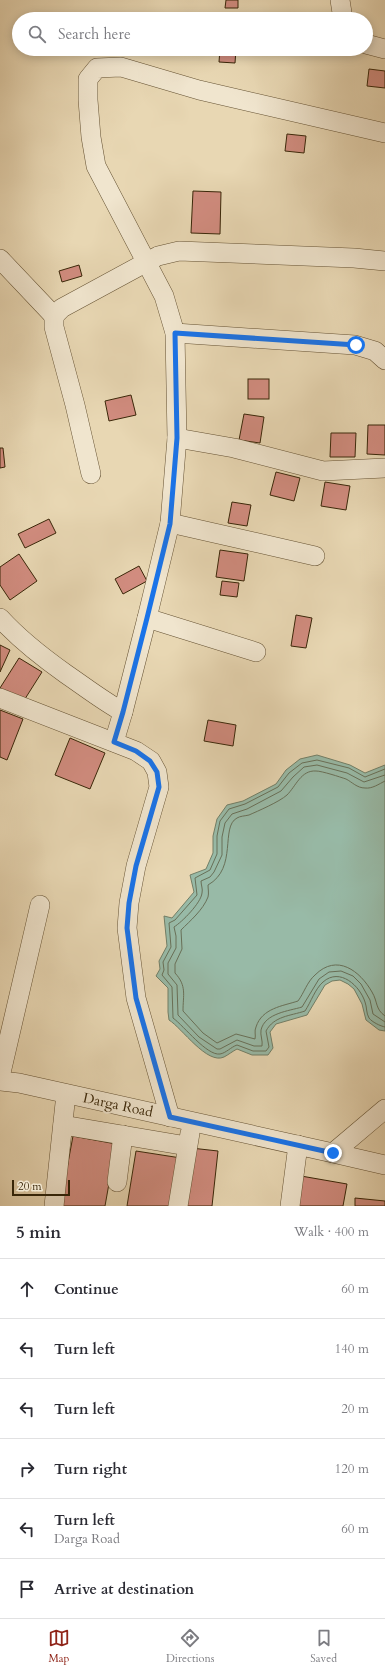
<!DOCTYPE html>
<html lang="en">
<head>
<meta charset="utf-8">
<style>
	:root { --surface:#fff; --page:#f2f2f3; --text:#2b2b33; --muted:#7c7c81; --line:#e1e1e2; --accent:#8f2418 }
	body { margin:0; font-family:Cardo,serif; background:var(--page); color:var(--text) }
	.scale { position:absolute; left:12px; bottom:10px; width:58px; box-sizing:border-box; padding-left:4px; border:2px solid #392608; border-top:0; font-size:11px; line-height:14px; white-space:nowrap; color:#392608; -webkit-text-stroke:3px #f0e5ce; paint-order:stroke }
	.stop { position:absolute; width:12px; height:12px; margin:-9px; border:3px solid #1a73e8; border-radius:50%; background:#fff }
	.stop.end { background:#1a73e8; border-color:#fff; box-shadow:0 1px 4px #0008 }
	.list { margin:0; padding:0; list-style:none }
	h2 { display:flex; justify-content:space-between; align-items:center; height:52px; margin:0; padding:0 16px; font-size:17px }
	h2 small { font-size:13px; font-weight:400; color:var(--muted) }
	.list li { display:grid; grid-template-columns:26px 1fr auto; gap:12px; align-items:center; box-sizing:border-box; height:60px; padding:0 16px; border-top:1px solid var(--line) }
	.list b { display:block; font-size:15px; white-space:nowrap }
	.list p { margin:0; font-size:13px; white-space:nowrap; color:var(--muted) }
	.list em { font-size:13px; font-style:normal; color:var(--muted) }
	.icon { flex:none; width:22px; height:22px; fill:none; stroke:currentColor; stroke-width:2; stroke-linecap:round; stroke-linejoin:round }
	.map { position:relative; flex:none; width:385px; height:1206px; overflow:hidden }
	.search { position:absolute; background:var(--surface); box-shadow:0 2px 10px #0003; left:12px; right:12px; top:12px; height:44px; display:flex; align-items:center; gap:10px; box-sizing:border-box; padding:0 14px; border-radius:22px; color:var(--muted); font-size:15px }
	.sheet { height:412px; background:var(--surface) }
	nav { display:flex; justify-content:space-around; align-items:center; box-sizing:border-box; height:56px; border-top:1px solid var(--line); background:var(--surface); font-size:11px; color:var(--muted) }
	nav a { display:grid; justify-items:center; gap:2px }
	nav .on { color:var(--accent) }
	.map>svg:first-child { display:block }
	.water { fill:#98baa7; stroke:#727f67 }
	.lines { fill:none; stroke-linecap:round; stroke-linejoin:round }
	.shore { stroke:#687058; stroke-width:1 }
	.building { fill:#d18c7f; stroke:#392608 }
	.minor-casing { stroke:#655233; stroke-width:20 }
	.minor { stroke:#f0e5ce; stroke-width:19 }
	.route { stroke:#1a73e8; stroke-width:5 }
	.labels { text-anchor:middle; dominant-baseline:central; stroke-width:4; stroke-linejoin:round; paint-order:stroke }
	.street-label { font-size:14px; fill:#392608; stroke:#f0e5ce }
</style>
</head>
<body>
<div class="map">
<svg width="385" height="1206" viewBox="0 0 385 1206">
	<rect width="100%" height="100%" fill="#e8d7b3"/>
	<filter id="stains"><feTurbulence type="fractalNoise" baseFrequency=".005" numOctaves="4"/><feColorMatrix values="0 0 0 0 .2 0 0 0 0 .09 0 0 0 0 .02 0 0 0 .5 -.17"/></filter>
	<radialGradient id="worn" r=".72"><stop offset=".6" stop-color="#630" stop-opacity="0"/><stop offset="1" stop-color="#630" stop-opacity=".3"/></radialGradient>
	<path class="water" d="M317 755 350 765 365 773 385 765V1031L379 1030 366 1020 362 1004 354 989 348 984 340 980 332 981 325 985 307 1015 276 1024 270 1032 273 1048 268 1055H252L237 1049C233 1051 228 1055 224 1057 207 1065 182 1028 169 1020L168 1012V988L156 976 160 969 159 961 167 946 164 916 172 918 194 892 190 875 206 869 213 853V836L217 819 227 805 243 801 276 784 286 770 300 759Z"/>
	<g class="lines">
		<g class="shore">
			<path d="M385 769 365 777 349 768 317 760 302 763 289 773 278 787 245 804 229 809 220 821 217 836V854L210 870 195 878 197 895 175 920 169 923 171 947 163 962 164 970 162 975 172 987 173 1018C184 1026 207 1056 220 1054 226 1053 231 1047 237 1045L253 1051H266L269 1047 266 1031C274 1016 290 1016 305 1011 311 1002 315 989 323 982 340 967 360 986 365 1002 367 1007 366 1013 369 1018 372 1022 380 1026 385 1027"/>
			<path d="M385 775 364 782 347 773 317 765 304 767 293 777 281 791 247 809 232 814 225 823 222 837V855L214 872 210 877 201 881C201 885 203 889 202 893 201 903 182 922 174 927L176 936V948L168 963V974L177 985 178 1015 199 1037 217 1049H220L237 1040 254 1046H262C263 1041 260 1035 261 1030 265 1013 289 1011 302 1007L319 979 329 972 341 971 353 976 361 984 370 1000 373 1014 385 1022"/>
			<path d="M385 781C379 784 372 789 365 788 357 788 352 782 346 779 340 777 322 771 316 771 301 770 296 786 287 795 279 802 258 811 249 815 245 816 240 816 237 818 220 827 238 868 208 885 208 889 209 893 208 897 203 910 190 921 181 930L182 949 175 964V973C187 986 183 995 183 1011L203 1033 217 1043 236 1034 255 1039C256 1035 254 1031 256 1027 262 1008 283 1006 298 1001 304 993 307 982 315 975 337 953 360 971 372 992 378 1002 375 1009 385 1016"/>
		</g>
	</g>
	<g class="building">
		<polygon points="226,0 238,0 238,8 225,8"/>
		<polygon points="220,49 236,49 235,63 219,62"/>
		<polygon points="369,69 385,71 385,88 367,86"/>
		<polygon points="287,134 306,136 304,153 285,151"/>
		<polygon points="193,191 221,192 220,234 191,233"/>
		<polygon points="79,265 82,276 62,282 59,271"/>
		<rect x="248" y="379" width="21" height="20"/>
		<polygon points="131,395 136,415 109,421 105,401"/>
		<polygon points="244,414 264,417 260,443 239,440"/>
		<polygon points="368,425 385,425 385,455 367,454"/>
		<polygon points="331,433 356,433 355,457 330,457"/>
		<polygon points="0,448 3,448 5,467 0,468"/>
		<polygon points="276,472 300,478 294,501 270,495"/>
		<polygon points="325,482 350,486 346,510 321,506"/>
		<polygon points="232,502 251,505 247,526 228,523"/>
		<polygon points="49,519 56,533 25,548 18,534"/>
		<polygon points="220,550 248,554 244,581 216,577"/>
		<polygon points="19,554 37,581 10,600 0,585 0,567"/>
		<polygon points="139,566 147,581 123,594 115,579"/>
		<polygon points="222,581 239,583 237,597 220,595"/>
		<polygon points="296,615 312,618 306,648 291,646"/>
		<polygon points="0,645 10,650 0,672"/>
		<polygon points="19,658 42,672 23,702 0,688"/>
		<polygon points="0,710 23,719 7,760 0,757"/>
		<polygon points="208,720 236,725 233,746 204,741"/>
		<polygon points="70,738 105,753 90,789 55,775"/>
		<polygon points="73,1136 116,1144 105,1206 60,1206"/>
		<polygon points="191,1148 218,1151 212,1206 185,1206"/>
		<polygon points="136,1151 181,1158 173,1206 127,1206"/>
		<polygon points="301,1176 347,1184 343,1206 295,1206"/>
		<polygon points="355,1198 385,1201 385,1206 355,1206"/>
	</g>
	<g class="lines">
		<g class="minor-casing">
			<g id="minor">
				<polyline points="340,0 343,19"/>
				<polyline points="366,44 385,49"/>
				<polyline points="0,259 54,316 62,308 158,256 179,251 354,258 385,261"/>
				<polyline points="54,316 54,327 75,405 91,474"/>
				<polyline points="175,333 355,345 375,351 385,360"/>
				<polyline points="177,438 234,448 323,471 385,468"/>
				<polyline points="170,523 315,556"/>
				<path d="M0 618C20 640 42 657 66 674 85 687 103 701 123 712"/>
				<polyline points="256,652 147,618 170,523 177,438 175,333 164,296 96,166 91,137 88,100 88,79 97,68 121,67 199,90 385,133"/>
				<polyline points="0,698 136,751 151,761 157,772 159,787 136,866 129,903 127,928 136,998 170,1117"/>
				<polyline points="114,742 123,712 147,618"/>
				<polyline points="0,1077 40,905"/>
				<polyline points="0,1081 19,1083 333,1153 385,1109"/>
				<polyline points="63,1125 187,1146"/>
				<polyline points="333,1153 385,1165"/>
				<polyline points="117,1182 123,1135"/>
				<polyline points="54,1206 66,1094"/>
				<polyline points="178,1206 190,1133"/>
				<polyline points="290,1206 298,1145"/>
			</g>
		</g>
		<use href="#minor" class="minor"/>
	</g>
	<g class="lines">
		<polyline class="route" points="333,1153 170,1117 136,998 127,928 129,903 136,866 159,787 157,772 150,761 136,751 114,742 123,712 147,618 170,524 177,438 175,333 356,345"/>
	</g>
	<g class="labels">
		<g class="street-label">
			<text transform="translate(118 1105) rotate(12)">Darga Road</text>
		</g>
	</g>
	<rect width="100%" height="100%" filter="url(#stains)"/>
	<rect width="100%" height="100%" fill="url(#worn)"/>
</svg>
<div class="scale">20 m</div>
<div class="stop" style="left:356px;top:345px"></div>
<div class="stop end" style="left:333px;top:1153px"></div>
<div class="search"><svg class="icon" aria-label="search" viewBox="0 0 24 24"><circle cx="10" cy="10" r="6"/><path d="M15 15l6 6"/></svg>Search here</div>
</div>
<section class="sheet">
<h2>5 min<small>Walk · 400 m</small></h2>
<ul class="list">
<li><svg class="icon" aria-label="ahead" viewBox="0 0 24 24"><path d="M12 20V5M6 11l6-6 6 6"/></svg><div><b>Continue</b></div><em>60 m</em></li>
<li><svg class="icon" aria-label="left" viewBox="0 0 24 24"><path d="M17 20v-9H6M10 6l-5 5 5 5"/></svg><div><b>Turn left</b></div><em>140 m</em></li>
<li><svg class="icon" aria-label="left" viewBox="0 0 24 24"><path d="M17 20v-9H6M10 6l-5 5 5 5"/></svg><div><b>Turn left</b></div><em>20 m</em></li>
<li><svg class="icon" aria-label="right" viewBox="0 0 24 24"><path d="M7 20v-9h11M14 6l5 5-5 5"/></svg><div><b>Turn right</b></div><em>120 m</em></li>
<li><svg class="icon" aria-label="left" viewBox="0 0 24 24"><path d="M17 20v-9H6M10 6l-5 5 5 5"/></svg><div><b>Turn left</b><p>Darga Road</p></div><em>60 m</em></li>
<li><svg class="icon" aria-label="arrive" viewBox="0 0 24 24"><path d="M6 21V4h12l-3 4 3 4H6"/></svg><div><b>Arrive at destination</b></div></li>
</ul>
</section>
<nav>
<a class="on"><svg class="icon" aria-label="map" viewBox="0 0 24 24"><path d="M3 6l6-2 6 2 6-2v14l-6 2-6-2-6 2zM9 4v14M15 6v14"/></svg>Map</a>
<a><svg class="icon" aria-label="directions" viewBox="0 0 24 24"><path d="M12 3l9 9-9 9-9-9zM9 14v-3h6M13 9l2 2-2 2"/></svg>Directions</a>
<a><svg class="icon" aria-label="saved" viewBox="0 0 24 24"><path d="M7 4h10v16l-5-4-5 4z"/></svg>Saved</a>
</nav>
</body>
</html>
